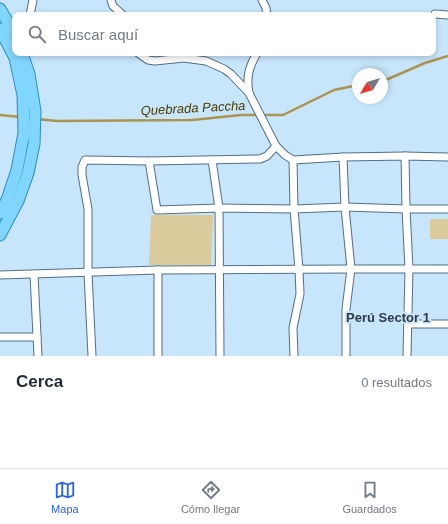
<!DOCTYPE html>
<html lang="es">
<head>
<meta charset="utf-8">
<style>
	:root { --surface:#fff; --page:#f6f6f7; --text:#1f2937; --muted:#747a83; --line:#e0e1e3; --accent:#2563eb }
	body { margin:0; font-family:Helvetica,sans-serif; background:var(--page); color:var(--text) }
	.compass { position:absolute; left:352px; top:68px; width:36px; height:36px; border-radius:50%; background:var(--surface); box-shadow:0 2px 6px #0003; rotate:232deg }
	.list { margin:0; padding:0; list-style:none }
	h2 { display:flex; justify-content:space-between; align-items:center; height:52px; margin:0; padding:0 16px; font-size:17px }
	h2 small { font-size:13px; font-weight:400; color:var(--muted) }
	.icon { flex:none; width:22px; height:22px; fill:none; stroke:currentColor; stroke-width:2; stroke-linecap:round; stroke-linejoin:round }
	.map { position:relative; flex:none; width:448px; height:356px; overflow:hidden }
	.search { position:absolute; background:var(--surface); box-shadow:0 2px 6px #0003; left:12px; right:12px; top:12px; height:44px; display:flex; align-items:center; gap:10px; box-sizing:border-box; padding:0 14px; border-radius:8px; color:var(--muted); font-size:15px }
	.sheet { height:112px; background:var(--surface) }
	nav { display:flex; justify-content:space-around; align-items:center; box-sizing:border-box; height:56px; border-top:1px solid var(--line); background:var(--surface); font-size:11px; color:var(--muted) }
	nav a { display:grid; justify-items:center; gap:2px }
	nav .on { color:var(--accent) }
	.map>svg:first-child { display:block }
	.green { fill:#dbca9c }
	.lines { fill:none; stroke-linecap:round; stroke-linejoin:round }
	.stream { stroke:#ac934f; stroke-width:2.5 }
	.street-casing { stroke:#536f81; stroke-width:9 }
	.primary-casing { stroke:#2c8dbd; stroke-width:13 }
	.street { stroke:#fff; stroke-width:7 }
	.primary { stroke:#80d6ff; stroke-width:11 }
	.labels { text-anchor:middle; dominant-baseline:central; stroke-width:4; stroke-linejoin:round; paint-order:stroke }
	.water-label { font-size:13px; font-style:italic; fill:#4d3c01; stroke:#c7e6fb }
	.neighbourhood-label { font-size:13px; font-weight:bold; fill:#2d3a42; stroke:#c7e6fb }
</style>
</head>
<body>
<div class="map">
<svg width="448" height="356" viewBox="0 0 448 356">
	<rect width="100%" height="100%" fill="#c7e6fb"/>
	<g class="green">
		<polygon points="151,215 213,215 211,265 149,265"/>
		<rect x="430" y="219" width="18" height="20"/>
	</g>
	<g class="lines">
		<g class="stream">
			<polyline points="382,80 388,79 425,63 448,56"/>
			<polyline points="0,115 20,117"/>
			<polyline points="37,119 57,121 192,120 241,115 283,115 334,90 358,85"/>
		</g>
		<g class="street-casing">
			<g id="street">
				<polyline points="111,0 113,6 123,15"/>
				<polyline points="262,0 266,8 267,15"/>
				<polyline points="435,14 448,15"/>
				<polyline points="30,15 33,0"/>
				<polyline points="138,53 148,60 155,61 184,58 206,61 224,69 231,74 249,93"/>
				<path d="M257 53C249 67 246 77 249 93L276 146"/>
				<polyline points="405,156 406,209 409,269 407,356"/>
				<polyline points="343,157 345,207 351,269 346,309 346,356"/>
				<polyline points="212,160 219,208 220,356"/>
				<polyline points="293,160 294,209 299,269 300,294 293,328 294,356"/>
				<polyline points="149,161 157,210 219,208 294,209 345,207 406,209 448,209"/>
				<polyline points="0,275 158,270 351,269 448,269"/>
				<polyline points="34,275 38,356"/>
				<polyline points="408,324 448,324"/>
				<polyline points="0,337 37,337"/>
				<polyline points="92,356 88,273 88,209 82,175 82,167 85,160 149,161 260,159 267,156 276,146 285,155 293,160 343,157 405,156 448,157"/>
				<polyline points="158,356 158,270"/>
			</g>
		</g>
		<g class="primary-casing">
			<g id="primary">
				<polyline points="0,9 15,35"/>
				<polyline points="0,29 15,58 23,95 24,133 17,170 7,200 0,213"/>
				<polyline points="0,235 18,201 28,173 34,144 35,111 29,74 22,53"/>
			</g>
		</g>
		<use href="#street" class="street"/>
		<use href="#primary" class="primary"/>
	</g>
	<g class="labels">
		<g class="water-label">
			<text transform="translate(193 108) rotate(-3)">Quebrada Paccha</text>
		</g>
		<g class="neighbourhood-label">
			<text x="388" y="317">Perú Sector 1</text>
		</g>
	</g>
</svg>
<svg class="compass" viewBox="-18 -18 36 36"><path d="M0-13l5 13h-10z" fill="#e53935"/><path d="M0 13l5-13h-10z" fill="#747a83"/></svg>
<div class="search"><svg class="icon" aria-label="search" viewBox="0 0 24 24"><circle cx="10" cy="10" r="6"/><path d="M15 15l6 6"/></svg>Buscar aquí</div>
</div>
<section class="sheet">
<h2>Cerca<small>0 resultados</small></h2>
<ul class="list">
</ul>
</section>
<nav>
<a class="on"><svg class="icon" aria-label="map" viewBox="0 0 24 24"><path d="M3 6l6-2 6 2 6-2v14l-6 2-6-2-6 2zM9 4v14M15 6v14"/></svg>Mapa</a>
<a><svg class="icon" aria-label="directions" viewBox="0 0 24 24"><path d="M12 3l9 9-9 9-9-9zM9 14v-3h6M13 9l2 2-2 2"/></svg>Cómo llegar</a>
<a><svg class="icon" aria-label="saved" viewBox="0 0 24 24"><path d="M7 4h10v16l-5-4-5 4z"/></svg>Guardados</a>
</nav>
</body>
</html>
